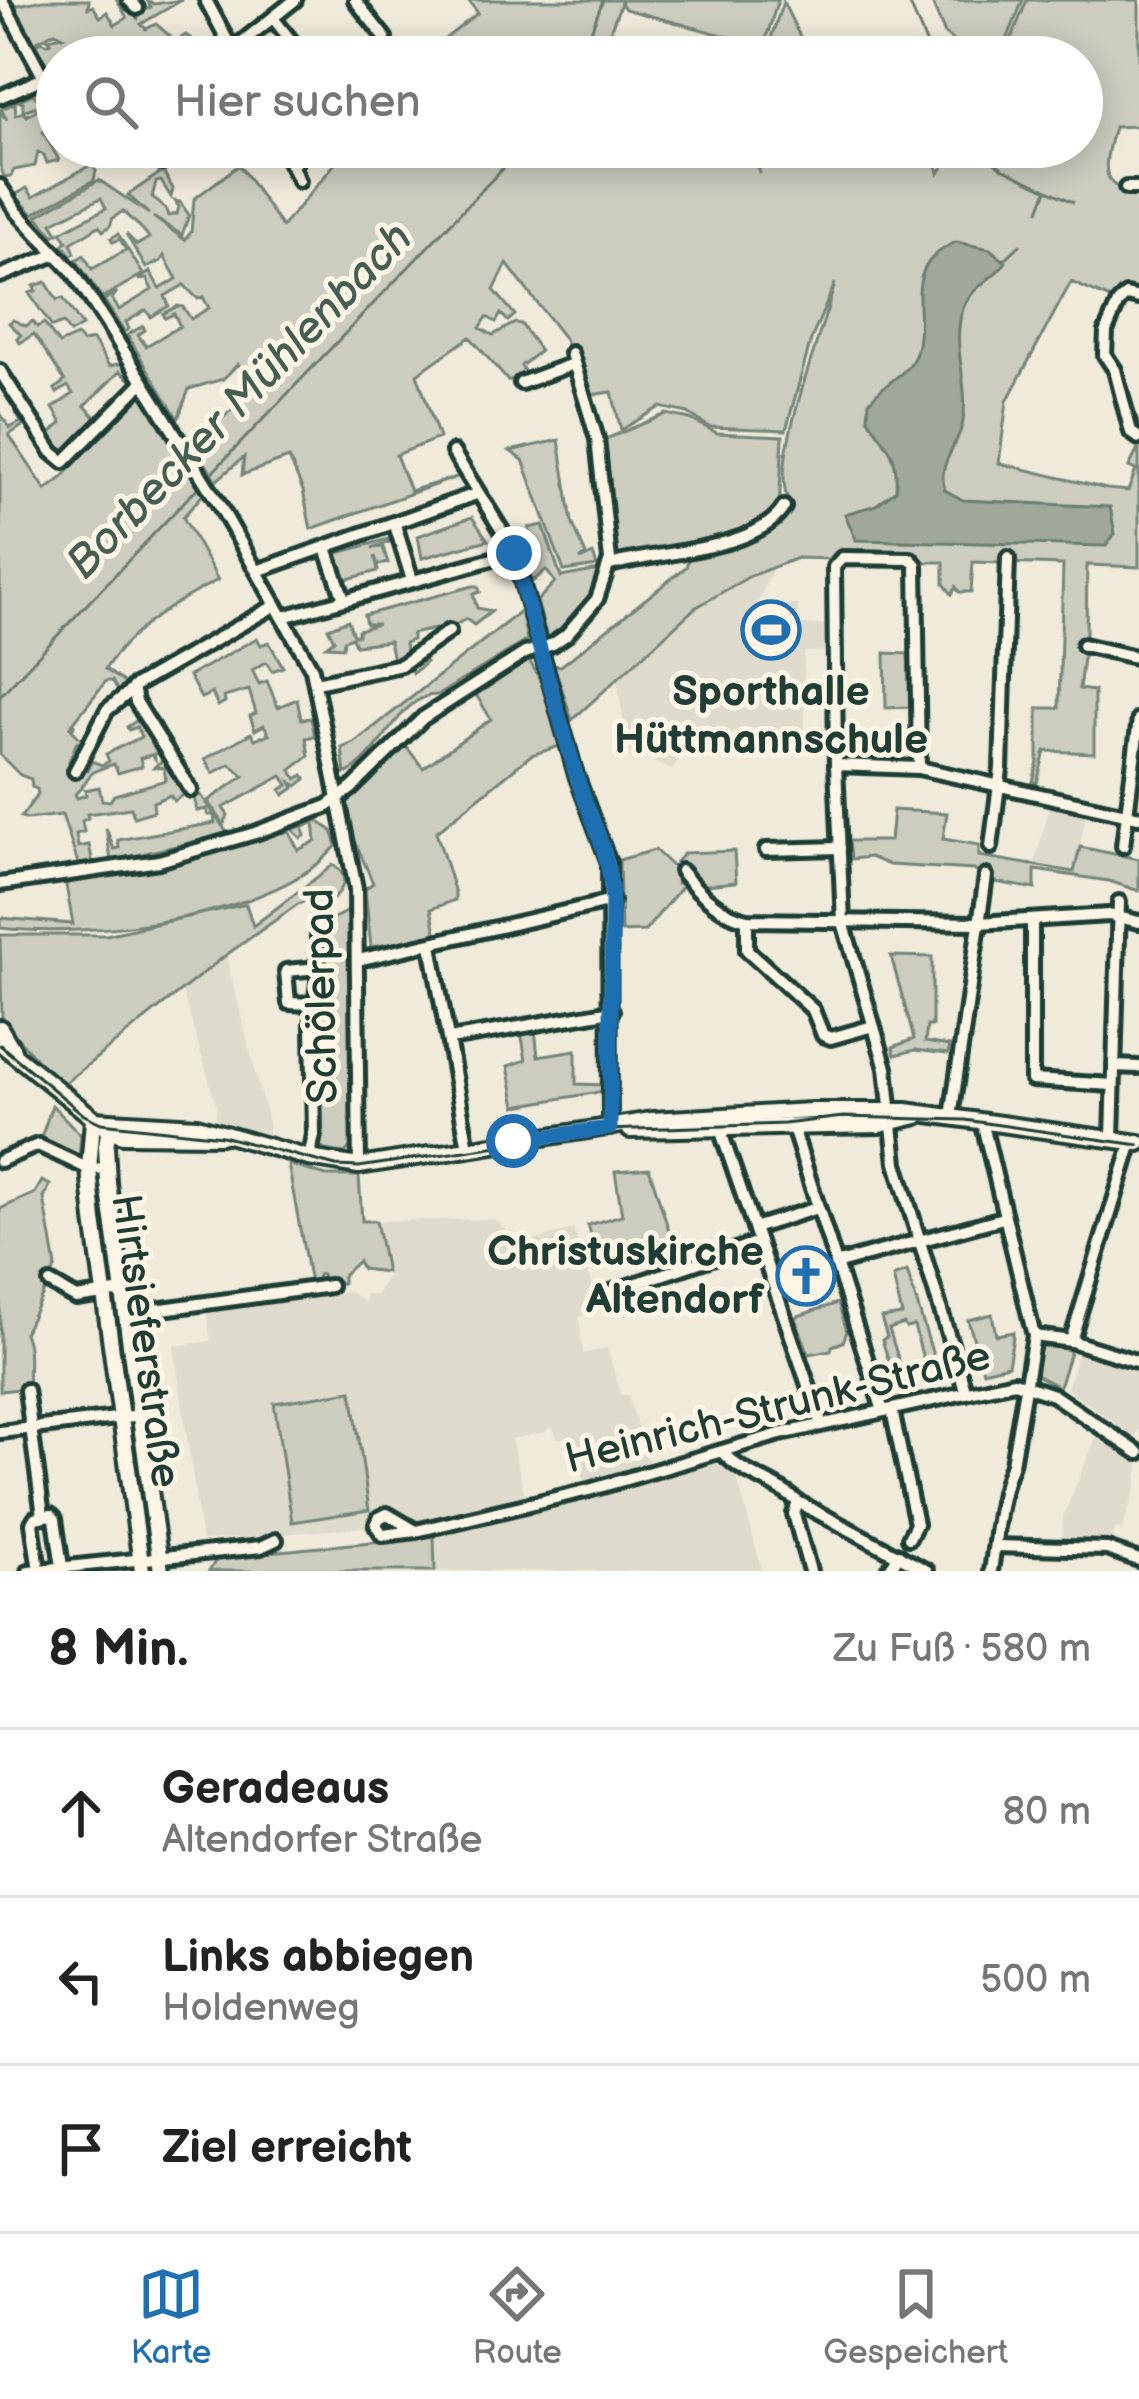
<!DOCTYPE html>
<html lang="de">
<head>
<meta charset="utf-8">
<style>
	:root { --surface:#fff; --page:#f2f2f2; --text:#222; --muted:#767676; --line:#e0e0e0; --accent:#1f6fb2 }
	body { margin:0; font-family:"Balsamiq Sans",sans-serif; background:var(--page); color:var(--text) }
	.stop { position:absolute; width:36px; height:36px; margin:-27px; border:9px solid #1f6fb2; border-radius:50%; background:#fff }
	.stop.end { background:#1f6fb2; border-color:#fff; box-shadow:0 3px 12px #0008 }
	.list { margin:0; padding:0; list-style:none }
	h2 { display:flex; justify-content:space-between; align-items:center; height:156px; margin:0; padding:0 48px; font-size:51px }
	h2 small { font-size:39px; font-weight:400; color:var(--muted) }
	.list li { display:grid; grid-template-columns:78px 1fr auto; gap:36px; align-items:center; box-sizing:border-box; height:168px; padding:0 48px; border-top:3px solid var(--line) }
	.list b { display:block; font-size:45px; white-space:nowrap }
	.list p { margin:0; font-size:39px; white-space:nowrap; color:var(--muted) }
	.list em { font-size:39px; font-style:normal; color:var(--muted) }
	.icon { flex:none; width:66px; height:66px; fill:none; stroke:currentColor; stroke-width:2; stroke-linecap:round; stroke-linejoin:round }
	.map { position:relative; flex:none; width:1139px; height:1571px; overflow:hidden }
	.search { position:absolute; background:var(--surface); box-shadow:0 6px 30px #0003; left:36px; right:36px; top:36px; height:132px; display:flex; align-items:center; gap:30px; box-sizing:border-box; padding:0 42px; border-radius:66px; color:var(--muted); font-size:45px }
	.sheet { height:660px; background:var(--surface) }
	nav { display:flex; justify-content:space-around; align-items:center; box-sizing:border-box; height:168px; border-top:3px solid var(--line); background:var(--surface); font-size:33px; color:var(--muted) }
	nav a { display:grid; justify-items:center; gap:6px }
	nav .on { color:var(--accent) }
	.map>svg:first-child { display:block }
	.built { fill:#dedbcc }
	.green { fill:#cccdbf; stroke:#76857a; stroke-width:3 }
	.water { fill:#9fa89a; stroke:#6c7d71; stroke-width:3 }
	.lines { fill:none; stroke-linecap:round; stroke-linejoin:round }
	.stream { stroke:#6c7d71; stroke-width:3 }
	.minor-casing { stroke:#1f3d34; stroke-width:20 }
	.major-casing { stroke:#1f3d34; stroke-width:22 }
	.minor { stroke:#fcf5e5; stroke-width:10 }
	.major { stroke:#fcf5e5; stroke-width:14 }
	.tram { stroke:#1f3d34; stroke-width:3 }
	.route { stroke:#1f6fb2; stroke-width:15 }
	.labels { text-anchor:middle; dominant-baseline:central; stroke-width:10; stroke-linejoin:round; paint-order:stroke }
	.poi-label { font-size:42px; font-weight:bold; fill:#1f3d34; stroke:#fcf5e5 }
	.street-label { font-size:42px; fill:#1f3d34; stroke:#fcf5e5 }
	.water-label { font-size:45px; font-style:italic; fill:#455d53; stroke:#fcf5e5 }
</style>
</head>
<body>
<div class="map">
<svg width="1139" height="1571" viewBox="0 0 1139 1571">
	<rect width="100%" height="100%" fill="#efeada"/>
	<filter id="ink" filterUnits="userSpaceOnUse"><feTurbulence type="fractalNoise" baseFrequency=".00833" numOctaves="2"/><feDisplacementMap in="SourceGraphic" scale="24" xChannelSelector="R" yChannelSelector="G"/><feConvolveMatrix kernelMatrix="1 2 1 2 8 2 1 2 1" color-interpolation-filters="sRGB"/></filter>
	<g filter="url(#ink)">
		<g class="built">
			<polygon points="773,568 757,605 798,605 799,625 827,625 828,651 804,652 805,756 679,756 673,770 640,756 630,759 617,681 695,607 750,576"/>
			<polygon points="1050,805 1086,813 1075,872 1034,866"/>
			<polygon points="226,955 268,1123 268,1134 215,1120 217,1107 182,990"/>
			<polygon points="494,1219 521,1245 573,1229 600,1307 579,1317 583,1354 607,1348 621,1395 628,1395 648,1463 584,1481 572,1439 557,1438 553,1428 548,1428 546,1432 511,1439 525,1496 412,1522 395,1509 382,1508 365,1527 202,1541 174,1346 211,1341 207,1313 348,1291 365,1302 366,1294 376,1295 387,1277 376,1221"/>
			<polygon points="1078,1351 1139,1370 1139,1431 1135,1437 1067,1389"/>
			<polygon points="1097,1435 1139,1464 1136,1487 1122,1529 1115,1528 1112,1541 1062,1539 1063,1517"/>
			<polygon points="722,1458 736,1474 762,1571 435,1571 434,1536 716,1464"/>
		</g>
		<g class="green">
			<polygon points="43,0 89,0 88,8 93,6 100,17 107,12 115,25 127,18 117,0 124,0 138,20 137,15 151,7 147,0 154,4 182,0 141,24 146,29 156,24 170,36 166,42 172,49 173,43 186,35 193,40 194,48 188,53 181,52 180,57 166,52 155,57 136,57 151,48 143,44 125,48 127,57 93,57 101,51 98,47 73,57 57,57 57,64 48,68 34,45 42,41 47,44 51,42 48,39 63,36 55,32 33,43 13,6"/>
			<polygon points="468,0 778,0 765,42 759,45 625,9 621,3 605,44 639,57 422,57 478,13"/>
			<polygon points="931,0 1023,0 1000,57 958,57 961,48 945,34"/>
			<path d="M1027 0H1139V126L1114 127C1110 143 1097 178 1118 187 1124 190 1132 188 1139 189V297L1117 302 1071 282 1007 401 999 463 1107 489 1128 491 1136 470 1129 467 1139 447V567L1087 565 1086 635 1079 689 1094 691V753L1045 751 1037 783 1033 782 1038 762V708H1059L1063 565 973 562 971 592H959L956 587 952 594 944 584V562H925L916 554 846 552 832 559 797 558 750 576 695 608 572 720 554 665 561 666 686 567 690 555 787 512 790 502C765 473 826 322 835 283L811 340 786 430 709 427 688 413 660 407 621 430 612 392 589 395 564 338 507 264 494 290 515 315 508 321 501 314 496 322 487 317 480 328 493 335 515 323 521 324 540 351 521 366 526 375 508 381 470 337 417 374 439 438 396 455 410 491 457 477 311 529 303 491 289 458 242 475 244 457 216 481 194 444 246 397V378L238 364 223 379 189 389 178 419 127 335 143 326 145 330 138 335 146 346 180 326 174 314 165 318 163 314 178 306 183 307 191 319 209 308 203 297 198 299 184 285 165 296 169 306 151 317 146 310 126 322 129 329 124 332 104 300 117 292 112 299 119 310 152 290 147 279 138 280 150 272 160 289 177 279 164 256 161 261 146 268 126 234 137 245 149 238C141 224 131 222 123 211L113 218 110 226 103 231 99 226 71 243 75 253 71 255 63 245 67 241 61 232 106 208 101 198 52 223 58 233 54 236 37 216 99 180 149 214 128 195 163 171 173 189 171 197 161 181 156 182 152 197 166 209 168 216 177 214 179 207 175 201 180 202 189 215 182 235 153 217 185 240 191 232 194 199 239 165 282 227 349 147H746L760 173 757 161 766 147H932L939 173 948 159 942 147H1082V57H1004Z"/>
			<polygon points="783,2 804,45 803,57 772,57 773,51 768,47"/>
			<polygon points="46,89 57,110 57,123 43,132 59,160 47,163 44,155 38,152 35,166 14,170 11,176 4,177 0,165 0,112 7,120 1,109 15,103 16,115 24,112 27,116 38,109 37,106 23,111 23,102 17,101 33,94 44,106 47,103 37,93"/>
			<polygon points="86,152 96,171 94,180 33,214 15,195 27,188 33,197 89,166 83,154"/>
			<polygon points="118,234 143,274 102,298 76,260 84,255 92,269 126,250 120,239 113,242 111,238"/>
			<polygon points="46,282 57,300 63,298 82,326 70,333 63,323 52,327 29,293 36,291 34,286"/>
			<polygon points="13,320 26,326 33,321 37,327 44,323 59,344 77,336 82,342 93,340 109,366 123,363 132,381 120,371 85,406 97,419 80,435 84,440 66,455 60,453 49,435 62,423 53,408 73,394 68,386 57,393 55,389 65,381 34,334 20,343 17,338 21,335 9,323"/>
			<path d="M146 385 206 491 183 517 218 580C175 602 132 628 105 669L126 684 118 691 112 681H106L69 728 75 723 72 730 81 739 90 734 85 744 77 742 69 761 88 770 91 761 102 765 109 761 106 754 141 737 137 727 129 730 127 727 139 719 160 753 154 754 155 759 151 755 140 758 142 766 118 773 114 764C79 775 96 775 75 794L77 798 86 795 85 790 99 787 102 800 110 801 114 795 166 780 164 768 154 767 164 759 185 794 174 801 170 795 153 802 154 811 134 817 131 808 87 814 88 818 82 821 84 832 76 834 78 847 89 845 93 864 79 866 62 815 27 819 21 817 38 794 37 789 32 787 31 779 20 775 0 755V413L10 428 21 422 16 413 20 410 28 422 9 435 46 490 62 478Z"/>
			<polygon points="666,414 690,419 717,433 783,436 779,510 722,539 614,558 601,441"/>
			<polygon points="559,440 572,522 586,555 580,560 593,554 597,566 564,571 523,460 510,451"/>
			<polygon points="472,517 488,540 422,558 418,536"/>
			<path d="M543 525 561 577 605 569C594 599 577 621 551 640L546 634 537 601 555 582 546 570 532 582 527 564 537 561 529 528Z"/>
			<polygon points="388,539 389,542 372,548 383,547 388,563 378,565 375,556 378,571 344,580 335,554"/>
			<polygon points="473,586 478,586 480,592 473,594 477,608 492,611 474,625 466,619 457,624 412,634 412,640 405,643 408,661 420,654 426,662 413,673 409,667 398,675 388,668 387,662 393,660 389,641 355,645 352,637 344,640 343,647 326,646 334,640 328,628 348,620 353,635 358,635 358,630 378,624 366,624 364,615"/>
			<path d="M521 611 527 640 438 695C400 692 381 759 345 774L342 748 354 743Z"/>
			<polygon points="257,638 261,645 269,642 283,667 272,671 266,662 252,670 259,684 267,681 278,707 297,699 301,719 311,718 315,736 306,738 309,756 291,770 297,779 303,775 306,779 297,786 291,782 294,788 284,795 281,790 288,785 282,776 223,808 228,815 224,824 208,801 244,776 230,764 213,773 205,759 251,733 255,739 269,734 264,725 255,730 250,716 256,713 249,690 224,697 225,702 218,706 212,693 201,698 189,676"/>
			<polygon points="885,653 908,654 910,707 886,708"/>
			<polygon points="529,660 543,685 560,746 531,755 436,832 455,893 455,900 431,909 437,936 371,947 365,889 373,883 352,834 346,803 405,745 423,768 491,719 475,693"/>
			<polygon points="201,795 228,834 111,861 106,828 114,849 119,848 118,840 215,823 214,815 208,815 207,809 197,811 194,797"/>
			<polygon points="893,810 947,813 943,839 979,845 979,856 1074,872 1080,847 1139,859 1139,891 1109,881 1035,870 1035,889 990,881 974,870 889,865 870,857 851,859 849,841 890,841"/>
			<path d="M315 819 332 831 337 845C278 917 95 939 0 928V918L73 924 65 880 281 829 283 833 289 831 298 850 316 841 314 822 303 828 305 836 301 838 293 830Z"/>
			<polygon points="655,850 678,872 677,883 683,885 645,931 621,932 619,860"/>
			<polygon points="734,851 736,882 706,885 698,890 676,862 684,853"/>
			<path d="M333 865C357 880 335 898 321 911L308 900 298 904 226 955 65 1083 45 1069 2 1020 0 935H106L246 904 253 926Z"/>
			<polygon points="350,910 351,1146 345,1153 324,1150 318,1143 316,1018 322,924"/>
			<polygon points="891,956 932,957 932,1026 927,1026 925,1042 950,1046 948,1054 915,1050 895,1055 893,1047 914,1039"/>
			<polygon points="535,1030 538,1056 576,1050 576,1084 605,1085 605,1091 516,1106 508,1066 526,1060 521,1032"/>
			<polygon points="52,1105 81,1135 79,1158 41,1138"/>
			<polygon points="288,1164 326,1176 359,1176 362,1221 376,1221 386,1272 362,1269 358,1261 342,1276 342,1283 325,1284 322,1274 318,1275 317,1282 310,1283"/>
			<polygon points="649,1168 672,1240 630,1254 626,1242 596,1252 588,1225 622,1215 615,1171"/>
			<path d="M42 1181 50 1185 44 1198 56 1267 24 1333C32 1351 27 1368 29 1388L0 1391V1209L35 1193Z"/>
			<polygon points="907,1271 940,1378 924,1381 922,1374 919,1375 921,1383 914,1385 910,1370 904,1371 909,1392 901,1393 893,1372 924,1362 914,1326 906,1328 904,1324 889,1329 899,1361 890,1364 882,1340 887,1337 881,1318 902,1315 893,1277"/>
			<polygon points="838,1303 847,1331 843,1342 832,1346 831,1350 809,1354 795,1317"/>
			<polygon points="992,1314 996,1335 1013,1332 1013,1337 1008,1365 983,1371 968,1320"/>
			<polygon points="1045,1345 1071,1349 1059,1387 1036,1375 1039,1349"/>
			<polygon points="352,1391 369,1510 292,1522 274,1403"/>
			<polygon points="434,1536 435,1571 209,1571 218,1557"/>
		</g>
		<path class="water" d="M956 242 990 249 1006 262C994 279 971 286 963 309 950 345 970 383 963 421 959 447 936 462 945 490L963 500 1110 507 1115 534 1106 546 856 540 845 514 876 505 896 490C898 450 887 449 868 418L869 402C882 383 908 376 916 353 929 310 898 268 956 242Z"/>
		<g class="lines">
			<g class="stream">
				<polyline points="908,0 932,57"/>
				<polyline points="581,57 603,0"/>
				<polyline points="976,147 1002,168 1073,202"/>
				<polyline points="1039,210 1047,190"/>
				<polyline points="1005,259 1020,245"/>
				<polyline points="208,477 523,147"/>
				<polyline points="0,696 201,484"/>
			</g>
			<g class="minor-casing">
				<g id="minor">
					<polyline points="2,0 44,78"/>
					<polyline points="129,0 137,8"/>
					<polyline points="206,0 236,57"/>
					<polyline points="355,0 385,38 379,57"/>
					<polyline points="273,18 304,57"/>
					<polyline points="232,50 295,0"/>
					<polyline points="0,97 57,72"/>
					<polyline points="147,147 162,163"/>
					<polyline points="282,147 299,181"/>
					<polyline points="292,166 308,147"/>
					<polyline points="0,186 17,212 73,272 110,329 217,501 312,669 356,889 359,1166"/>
					<polyline points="1126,188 1139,188"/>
					<polyline points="0,276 56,254"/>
					<polyline points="1139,298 1126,295 1118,303 1106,331 1105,355 1115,370 1131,432 1139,438"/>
					<polyline points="0,371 52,452 64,462 143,382"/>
					<polyline points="521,383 573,364"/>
					<polyline points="453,452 512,547 576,775 609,863 610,1128"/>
					<polyline points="395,525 412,580"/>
					<polyline points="326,548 344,599"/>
					<path d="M610 565C655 552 758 551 784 507"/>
					<polyline points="257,571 476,494"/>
					<polyline points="283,617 514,553"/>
					<polyline points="1083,645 1139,658"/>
					<polyline points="316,683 401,665 449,631"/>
					<polyline points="836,765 919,768 1139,817"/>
					<polyline points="919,768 916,565 911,559 842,558 834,567 836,765 843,922 886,1068 896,1163 966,1393"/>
					<polyline points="75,771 107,710 133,689"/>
					<polyline points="191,790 136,702 133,687 276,605"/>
					<polyline points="1123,846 1139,719"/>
					<polyline points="991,847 1001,769 1008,558"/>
					<polyline points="766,850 840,848"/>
					<path d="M681 871C697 891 721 914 747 920L978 923 1109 915 1139 922"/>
					<polyline points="0,884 159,861 255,833 328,806 352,788 423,718 525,653 553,644 566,635 597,599 610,560 597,439 571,353"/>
					<polyline points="747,920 747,950 813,1010 823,1035 831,1038 873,1026"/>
					<polyline points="1032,920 1032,1080 1113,1085"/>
					<polyline points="431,945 468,1148"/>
					<polyline points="358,960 612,901"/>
					<polyline points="314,1004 289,1003 286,971 319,968"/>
					<polyline points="450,1039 612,1011"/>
					<polyline points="1114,1066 1139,1067"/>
					<polyline points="951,1117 986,876"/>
					<path d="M982 1121 1034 1336 1012 1464C998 1498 997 1534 991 1571"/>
					<polyline points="719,1126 821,1423"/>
					<polyline points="793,1128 883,1411"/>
					<polyline points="1112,1138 1119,902"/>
					<polyline points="309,1158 314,1135 312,1025 318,983 318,918"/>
					<polyline points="0,1161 38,1145 89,1169 107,1168"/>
					<polyline points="754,1228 817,1208"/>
					<polyline points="835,1264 1003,1218"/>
					<polyline points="50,1283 76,1298 123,1291"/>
					<polyline points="599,1296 759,1242"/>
					<polyline points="126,1314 330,1286"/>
					<polyline points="1034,1336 1071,1341 1139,1362"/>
					<polyline points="1071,1341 1132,1142"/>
					<polyline points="26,1390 43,1516"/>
					<polyline points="892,1410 916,1524 909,1538"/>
					<polyline points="0,1432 141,1415"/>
					<path d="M723 1453C745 1477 774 1480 798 1502L927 1571"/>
					<polyline points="798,1502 794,1514 810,1571"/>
					<polyline points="416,1531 387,1514 379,1518 376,1525 383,1535 416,1531 589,1490 780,1434 1014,1382 1053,1395 1139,1453"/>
					<polyline points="995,1546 1107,1549 1139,1560"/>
					<polyline points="39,1570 32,1523 35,1518 51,1515 55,1519 62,1567"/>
					<polyline points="29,1571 261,1547 276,1540"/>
					<polyline points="888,1571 899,1555"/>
				</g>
			</g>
			<g class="major-casing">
				<g id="major">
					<polyline points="0,1028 13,1050"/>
					<polyline points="0,1043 108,1130 123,1135 221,1136"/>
					<polyline points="93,1120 197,1126 309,1158 359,1166 652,1120 811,1111 906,1111 1139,1143"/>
					<polyline points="93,1120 89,1169 94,1220 142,1571"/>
					<polyline points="110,1122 106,1146 108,1183 161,1571"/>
					<polyline points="630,1130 880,1125 917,1116"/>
				</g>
			</g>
			<use href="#minor" class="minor"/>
			<use href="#major" class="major"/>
			<polyline class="tram" points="0,1045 84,1115 101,1123 222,1136 336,1166 359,1167 605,1130 784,1124 843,1117 965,1120 1139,1145"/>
		</g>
	</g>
	<g class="lines" filter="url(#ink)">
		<path class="route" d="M513 1141 610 1128 612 901C610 845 588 818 574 768 554 697 532 625 514 553"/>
	</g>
	<defs>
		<g id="stadium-ring" transform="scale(3)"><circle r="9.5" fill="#fcf5e5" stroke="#1f6fb2" stroke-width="1.5"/><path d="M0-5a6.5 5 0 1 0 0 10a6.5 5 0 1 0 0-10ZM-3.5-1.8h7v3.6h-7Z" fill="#1f6fb2"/></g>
		<g id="church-ring" transform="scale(3)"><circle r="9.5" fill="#fcf5e5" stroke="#1f6fb2" stroke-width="1.5"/><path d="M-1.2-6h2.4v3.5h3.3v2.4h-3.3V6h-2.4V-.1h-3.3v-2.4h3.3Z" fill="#1f6fb2"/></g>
	</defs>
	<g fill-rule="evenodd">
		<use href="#stadium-ring" x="771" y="630"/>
		<use href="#church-ring" x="806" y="1276"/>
	</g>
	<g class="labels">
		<g class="poi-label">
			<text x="771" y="692">Sporthalle<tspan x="771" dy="48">Hüttmannschule</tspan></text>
			<text x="764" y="1252" text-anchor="end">Christuskirche<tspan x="764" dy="48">Altendorf</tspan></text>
		</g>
		<g class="street-label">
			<text transform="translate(322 996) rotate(-91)">Schölerpad</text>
			<text transform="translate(145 1341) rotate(82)">Hirtsieferstraße</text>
			<text transform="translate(778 1408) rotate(-14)">Heinrich-Strunk-Straße</text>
		</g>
		<g class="water-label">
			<text transform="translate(240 401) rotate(-46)">Borbecker Mühlenbach</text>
		</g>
	</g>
</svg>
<div class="stop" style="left:513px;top:1141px"></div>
<div class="stop end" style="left:514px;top:553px"></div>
<div class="search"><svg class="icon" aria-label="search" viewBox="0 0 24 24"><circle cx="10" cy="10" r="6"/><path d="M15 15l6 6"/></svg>Hier suchen</div>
</div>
<section class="sheet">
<h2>8 Min.<small>Zu Fuß · 580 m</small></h2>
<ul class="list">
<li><svg class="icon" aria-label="ahead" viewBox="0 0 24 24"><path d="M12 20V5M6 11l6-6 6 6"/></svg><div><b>Geradeaus</b><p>Altendorfer Straße</p></div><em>80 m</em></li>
<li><svg class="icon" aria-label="left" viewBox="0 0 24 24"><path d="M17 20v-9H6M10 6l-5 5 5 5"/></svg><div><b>Links abbiegen</b><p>Holdenweg</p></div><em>500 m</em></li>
<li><svg class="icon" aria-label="arrive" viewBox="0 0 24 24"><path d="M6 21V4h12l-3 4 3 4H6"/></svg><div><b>Ziel erreicht</b></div></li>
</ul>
</section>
<nav>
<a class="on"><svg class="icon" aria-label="map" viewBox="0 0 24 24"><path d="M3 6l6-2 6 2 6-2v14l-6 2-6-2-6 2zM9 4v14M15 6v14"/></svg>Karte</a>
<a><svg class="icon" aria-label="directions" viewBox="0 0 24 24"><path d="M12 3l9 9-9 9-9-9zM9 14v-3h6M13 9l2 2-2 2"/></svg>Route</a>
<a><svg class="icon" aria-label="saved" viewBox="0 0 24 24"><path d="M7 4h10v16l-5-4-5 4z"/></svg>Gespeichert</a>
</nav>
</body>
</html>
